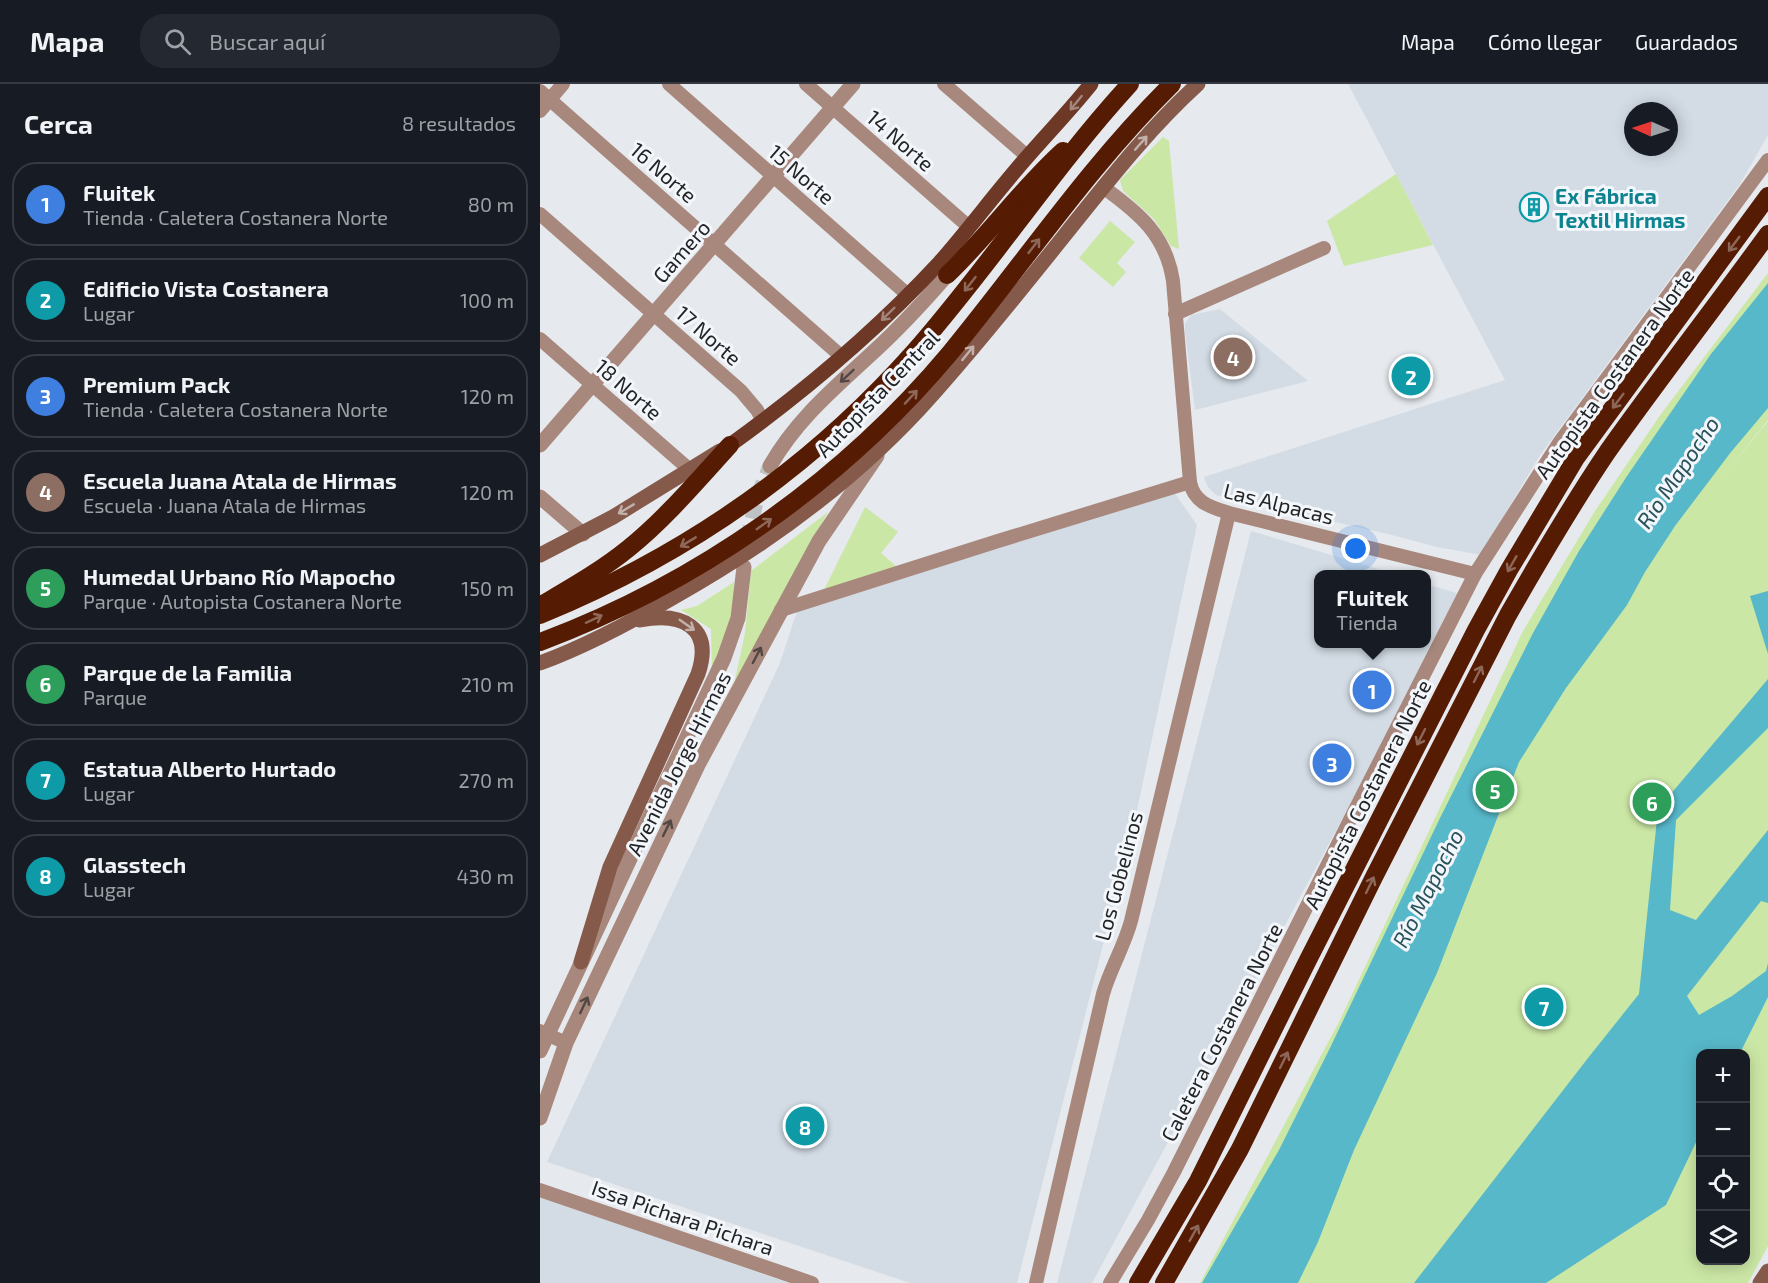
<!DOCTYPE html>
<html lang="es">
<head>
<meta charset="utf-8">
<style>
	:root { --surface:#171b24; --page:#242831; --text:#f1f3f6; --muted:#9ea1a6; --line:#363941; --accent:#578412 }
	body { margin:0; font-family:"Exo 2",sans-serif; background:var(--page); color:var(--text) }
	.controls { position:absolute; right:18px; bottom:18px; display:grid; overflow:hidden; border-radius:12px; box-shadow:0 3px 15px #0003 }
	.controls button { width:54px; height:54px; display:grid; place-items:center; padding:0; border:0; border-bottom:2px solid var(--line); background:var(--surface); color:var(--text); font:30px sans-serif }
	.compass { position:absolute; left:1084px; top:18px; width:54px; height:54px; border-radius:50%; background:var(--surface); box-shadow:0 3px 15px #0003; rotate:273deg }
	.you { position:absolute; left:816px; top:465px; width:21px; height:21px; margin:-15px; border:4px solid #fff; border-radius:50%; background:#1a73e8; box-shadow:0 0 0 9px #1a73e833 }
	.badge { display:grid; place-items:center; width:39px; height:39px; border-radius:50%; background:var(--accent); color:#fff; font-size:20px; font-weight:700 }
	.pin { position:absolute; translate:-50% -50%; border:3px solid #fff; box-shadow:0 2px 6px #0006 }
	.popup { position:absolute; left:774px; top:486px; width:117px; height:78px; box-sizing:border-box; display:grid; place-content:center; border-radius:12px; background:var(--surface); filter:drop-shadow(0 2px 4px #0005); font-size:20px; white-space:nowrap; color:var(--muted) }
	.popup b { font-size:22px; color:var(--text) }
	.popup::after { content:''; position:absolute; left:50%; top:100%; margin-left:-12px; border:12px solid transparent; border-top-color:var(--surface) }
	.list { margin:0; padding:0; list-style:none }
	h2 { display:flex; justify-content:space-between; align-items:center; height:78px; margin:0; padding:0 24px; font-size:26px }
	h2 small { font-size:20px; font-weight:400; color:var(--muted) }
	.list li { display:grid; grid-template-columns:39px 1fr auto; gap:18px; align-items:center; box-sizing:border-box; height:84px; margin:0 12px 12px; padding:0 12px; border:2px solid var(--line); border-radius:24px }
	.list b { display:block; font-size:22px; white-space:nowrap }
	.list p { margin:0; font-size:20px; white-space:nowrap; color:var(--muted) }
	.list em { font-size:20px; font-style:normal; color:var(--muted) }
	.icon { flex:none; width:33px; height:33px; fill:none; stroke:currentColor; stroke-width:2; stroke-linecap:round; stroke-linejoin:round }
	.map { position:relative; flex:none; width:1228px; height:1199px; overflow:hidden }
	header { display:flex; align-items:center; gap:36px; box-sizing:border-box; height:84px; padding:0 30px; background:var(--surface); border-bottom:2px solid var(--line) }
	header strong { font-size:28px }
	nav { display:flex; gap:33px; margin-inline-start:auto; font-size:21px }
	.search { width:420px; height:54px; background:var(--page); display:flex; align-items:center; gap:15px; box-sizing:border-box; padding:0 21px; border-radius:24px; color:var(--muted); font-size:22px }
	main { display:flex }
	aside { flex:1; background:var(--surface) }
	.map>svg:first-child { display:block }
	.built { fill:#d3dce5; fill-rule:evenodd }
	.green { fill:#cbe7a5; fill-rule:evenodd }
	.water { fill:#57b8c9 }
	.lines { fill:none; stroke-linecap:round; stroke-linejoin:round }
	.tertiary-tunnel { stroke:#bfc2c5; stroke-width:15; stroke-dasharray:15 8; stroke-linecap:butt }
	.minor { stroke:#a8887d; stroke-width:14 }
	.tertiary { stroke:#a8887d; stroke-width:15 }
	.secondary { stroke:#865a4b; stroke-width:15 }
	.primary { stroke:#6d3926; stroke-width:15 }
	.motorway { stroke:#561b03; stroke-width:18 }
	.oneway { stroke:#a3857b }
	.oneway2 { stroke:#c2b0ab }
	.oneway3 { stroke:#8d6859 }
	.oneway4 { stroke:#524744 }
	.labels { text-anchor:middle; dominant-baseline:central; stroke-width:6; stroke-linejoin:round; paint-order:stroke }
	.street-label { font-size:21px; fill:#232426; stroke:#f3f6fa }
	.culture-label { font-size:21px; font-weight:bold; fill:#0d838f; stroke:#f3f6fa; text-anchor:start }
	.water-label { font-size:22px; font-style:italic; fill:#27525a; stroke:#f3f6fa }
</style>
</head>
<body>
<header>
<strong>Mapa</strong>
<div class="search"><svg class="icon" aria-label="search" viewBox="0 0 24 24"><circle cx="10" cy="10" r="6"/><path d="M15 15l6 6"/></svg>Buscar aquí</div>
<nav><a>Mapa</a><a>Cómo llegar</a><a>Guardados</a></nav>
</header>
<main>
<aside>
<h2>Cerca<small>8 resultados</small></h2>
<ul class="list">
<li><span class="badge" style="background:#3f7fe0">1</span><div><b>Fluitek</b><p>Tienda · Caletera Costanera Norte</p></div><em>80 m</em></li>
<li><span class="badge" style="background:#0f9aa8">2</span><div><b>Edificio Vista Costanera</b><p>Lugar</p></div><em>100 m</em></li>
<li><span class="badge" style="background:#3f7fe0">3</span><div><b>Premium Pack</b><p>Tienda · Caletera Costanera Norte</p></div><em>120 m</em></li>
<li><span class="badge" style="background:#8d6e63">4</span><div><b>Escuela Juana Atala de Hirmas</b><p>Escuela · Juana Atala de Hirmas</p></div><em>120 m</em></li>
<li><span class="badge" style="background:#2e9e5b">5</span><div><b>Humedal Urbano Río Mapocho</b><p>Parque · Autopista Costanera Norte</p></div><em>150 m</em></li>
<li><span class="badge" style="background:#2e9e5b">6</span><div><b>Parque de la Familia</b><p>Parque</p></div><em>210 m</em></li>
<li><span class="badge" style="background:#0f9aa8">7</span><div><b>Estatua Alberto Hurtado</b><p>Lugar</p></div><em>270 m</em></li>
<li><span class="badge" style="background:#0f9aa8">8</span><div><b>Glasstech</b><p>Lugar</p></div><em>430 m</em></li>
</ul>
</aside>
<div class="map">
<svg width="1228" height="1199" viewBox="0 0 1228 1199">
	<rect width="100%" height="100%" fill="#e6e9ed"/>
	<g class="built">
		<path d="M808 0H1228V51L1200 100 1000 371 941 471 897 463 848 450 676 411 668 403 664 393 965 296ZM1093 27H1129V63H1093Z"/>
		<polygon points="680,225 768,297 655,326 645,248 645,240 651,231"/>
		<polygon points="634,408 657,441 596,731 477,1199 370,1199 7,1078 240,579 258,524"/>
		<polygon points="711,447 855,490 778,490 778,560 886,560 886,500 923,511 552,1199 517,1199"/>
		<polygon points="0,1113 249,1199 0,1199"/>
	</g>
	<g class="green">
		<polygon points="623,53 629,57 639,165 631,162 614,135 583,107 580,96"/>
		<polygon points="856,90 893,161 804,182 787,137"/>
		<polygon points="570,137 595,158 577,179 586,188 573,203 539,174"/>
		<path d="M1228 189V336L1175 402 1228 337V1162L1208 1199H660L800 936 983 547 1055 427 1121 330ZM1160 970H1206V1176H1160Z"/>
		<polygon points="325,423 358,448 341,469 357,483 284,506"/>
		<polygon points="288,428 193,605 205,549 211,487"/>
		<path d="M194 498C196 529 183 557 172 585L171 545 141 526 157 522Z"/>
	</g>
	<g class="water">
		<polygon points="1228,199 1228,324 1191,368 1135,442 1105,488 1087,521 1026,604 979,678 897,889 814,1066 778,1158 758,1199 662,1199 739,1066 789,966 900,734 993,549 1039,467 1087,392 1171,270"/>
		<polygon points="1228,507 1228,570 1210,512"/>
		<polygon points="1228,595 1228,644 1136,736 1130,826 1156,836 1228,746 1228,819 1221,817 1147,912 1159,931 1192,912 1226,887 1228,879 1228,913 1200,969 1160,970 1160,1050 1126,1121 1006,1199 874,1199 1048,974 1099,910 1118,725"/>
	</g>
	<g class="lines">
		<polyline class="tertiary-tunnel" points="207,457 217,414 230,382"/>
		<g class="minor">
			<polyline points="129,0 368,211"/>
			<polyline points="266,0 429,143"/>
			<polyline points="404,0 487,72"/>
			<polyline points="0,7 301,272"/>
			<polyline points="0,27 23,0"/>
			<path d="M563 103C599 129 626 151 633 197L650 398C654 419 671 423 689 429L935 490"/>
			<polyline points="0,130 201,307 217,326 223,337"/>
			<polyline points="635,230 784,164"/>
			<polyline points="0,255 150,386"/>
			<polyline points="241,526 458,457 650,398"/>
			<polyline points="0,947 26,959"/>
			<polyline points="0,1106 272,1199"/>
			<path d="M496 1199 563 910C570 885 584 863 591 837L689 429"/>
			<polyline points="570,1199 608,1136 634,1088 814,728 935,490 1019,359 1228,76"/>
		</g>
		<g class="tertiary">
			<polyline points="0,361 313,0"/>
			<path d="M230 382C259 331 302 298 344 258 366 237 387 214 407 191"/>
			<polyline points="0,413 43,450"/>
			<polyline points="0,967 184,574 198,534 204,483"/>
			<polyline points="0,1034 26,959 158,681 279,457 337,372"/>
		</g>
		<g class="secondary">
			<polyline points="0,471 73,433 180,367"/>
			<path d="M0 579C47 562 91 538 134 513 230 459 320 393 393 310 444 253 492 192 540 132 577 86 614 40 658 0"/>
			<path d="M41 878 70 783 158 590C174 542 141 528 100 536"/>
			<polyline points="1220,1199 1228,1187"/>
		</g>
		<path class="primary" d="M190 361C265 307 337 246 400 178 430 144 457 107 488 72 509 48 531 25 551 0"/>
		<g class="motorway">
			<path d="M407 191C448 152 481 105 523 67"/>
			<path d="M3 520C32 503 62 486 89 464 126 434 158 396 190 361"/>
			<path d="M0 531C144 472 271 384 374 268 450 182 513 84 590 0"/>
			<path d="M0 558C158 499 302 398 410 269 484 179 549 82 632 0"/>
			<polyline points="598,1199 658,1097 768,876 936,546 969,486 1036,374 1228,112"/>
			<path d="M624 1199 700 1065 834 793 968 531C1000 475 1032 420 1068 367 1120 294 1175 223 1228 150"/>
		</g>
	</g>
	<defs><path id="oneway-shaft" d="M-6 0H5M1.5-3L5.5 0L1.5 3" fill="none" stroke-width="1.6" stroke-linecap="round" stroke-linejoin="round" transform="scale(1.5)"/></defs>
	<g class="oneway">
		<use href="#oneway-shaft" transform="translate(536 19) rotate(129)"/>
		<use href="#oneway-shaft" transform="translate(348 230) rotate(136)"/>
	</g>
	<g class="oneway2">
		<use href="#oneway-shaft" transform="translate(601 59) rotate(-49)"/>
		<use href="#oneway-shaft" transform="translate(428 269) rotate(-51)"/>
		<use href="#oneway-shaft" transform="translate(86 425) rotate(149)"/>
		<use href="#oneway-shaft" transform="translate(147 541) rotate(35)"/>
	</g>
	<g class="oneway3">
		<use href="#oneway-shaft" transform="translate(1194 160) rotate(127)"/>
		<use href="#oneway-shaft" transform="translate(494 162) rotate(-52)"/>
		<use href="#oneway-shaft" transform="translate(430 200) rotate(128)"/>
		<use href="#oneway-shaft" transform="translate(371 313) rotate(-47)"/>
		<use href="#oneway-shaft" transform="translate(1078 317) rotate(127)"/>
		<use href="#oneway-shaft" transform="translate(224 440) rotate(-35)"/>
		<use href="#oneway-shaft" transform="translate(148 458) rotate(149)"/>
		<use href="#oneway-shaft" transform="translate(972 480) rotate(120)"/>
		<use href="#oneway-shaft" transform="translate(54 535) rotate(-25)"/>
		<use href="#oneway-shaft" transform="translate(938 590) rotate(-63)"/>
		<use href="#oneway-shaft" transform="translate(881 653) rotate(117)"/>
		<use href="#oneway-shaft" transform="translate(830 801) rotate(-64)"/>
		<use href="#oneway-shaft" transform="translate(744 976) rotate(-64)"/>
		<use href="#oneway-shaft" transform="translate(654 1149) rotate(-61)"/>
	</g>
	<g class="oneway4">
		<use href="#oneway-shaft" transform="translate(307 292) rotate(137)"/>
		<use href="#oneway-shaft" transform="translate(217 571) rotate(-62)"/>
		<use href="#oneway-shaft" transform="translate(127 744) rotate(-64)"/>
		<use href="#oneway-shaft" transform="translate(44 921) rotate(-65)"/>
	</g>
	<defs>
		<g id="building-ring" transform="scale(1.5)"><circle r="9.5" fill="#f3f6fa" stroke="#0f9aa8" stroke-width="1.5"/><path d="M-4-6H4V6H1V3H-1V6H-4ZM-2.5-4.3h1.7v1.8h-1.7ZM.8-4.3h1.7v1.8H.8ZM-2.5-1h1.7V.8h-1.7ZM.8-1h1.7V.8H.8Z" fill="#0f9aa8"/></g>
	</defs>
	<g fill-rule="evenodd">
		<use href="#building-ring" x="994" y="123"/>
	</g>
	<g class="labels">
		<g class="street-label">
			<text transform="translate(361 56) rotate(41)">14 Norte</text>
			<text transform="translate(124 88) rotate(41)">16 Norte</text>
			<text transform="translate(262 90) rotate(41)">15 Norte</text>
			<text transform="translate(141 167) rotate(-49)">Gamero</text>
			<text transform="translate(169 251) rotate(41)">17 Norte</text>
			<text transform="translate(1074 289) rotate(-54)">Autopista Costanera Norte</text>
			<text transform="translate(89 305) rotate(41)">18 Norte</text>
			<text transform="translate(337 309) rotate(-46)">Autopista Central</text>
			<text transform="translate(739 419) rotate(14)">Las Alpacas</text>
			<text transform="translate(138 679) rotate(-63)">Avenida Jorge Hirmas</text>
			<text transform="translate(827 710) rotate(-63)">Autopista Costanera Norte</text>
			<text transform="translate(578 792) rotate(-75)">Los Gobelinos</text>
			<text transform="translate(681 948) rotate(-63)">Caletera Costanera Norte</text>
			<text transform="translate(143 1133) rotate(19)">Issa Pichara Pichara</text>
		</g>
		<g class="culture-label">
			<text x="1015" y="111">Ex Fábrica<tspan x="1015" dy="24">Textil Hirmas</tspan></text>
		</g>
		<g class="water-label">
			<text transform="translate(1137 388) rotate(-56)">Río Mapocho</text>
			<text transform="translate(887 804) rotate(-63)">Río Mapocho</text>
		</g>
	</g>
</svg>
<div class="controls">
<button>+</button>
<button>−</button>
<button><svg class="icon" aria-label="locate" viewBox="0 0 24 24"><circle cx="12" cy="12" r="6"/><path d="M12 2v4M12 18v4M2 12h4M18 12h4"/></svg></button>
<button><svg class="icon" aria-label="layers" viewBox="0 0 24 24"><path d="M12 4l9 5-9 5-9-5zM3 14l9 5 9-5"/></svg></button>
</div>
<svg class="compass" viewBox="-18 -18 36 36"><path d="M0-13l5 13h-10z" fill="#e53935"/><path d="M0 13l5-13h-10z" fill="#9ea1a6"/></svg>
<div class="you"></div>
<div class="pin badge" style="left:832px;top:606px;background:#3f7fe0">1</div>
<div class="popup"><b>Fluitek</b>Tienda</div>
<div class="pin badge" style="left:871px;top:292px;background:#0f9aa8">2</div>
<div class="pin badge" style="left:792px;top:679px;background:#3f7fe0">3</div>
<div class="pin badge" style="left:693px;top:273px;background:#8d6e63">4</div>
<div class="pin badge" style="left:955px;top:706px;background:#2e9e5b">5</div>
<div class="pin badge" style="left:1112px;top:718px;background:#2e9e5b">6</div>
<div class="pin badge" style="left:1004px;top:923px;background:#0f9aa8">7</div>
<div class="pin badge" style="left:265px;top:1042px;background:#0f9aa8">8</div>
</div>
</main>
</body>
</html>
